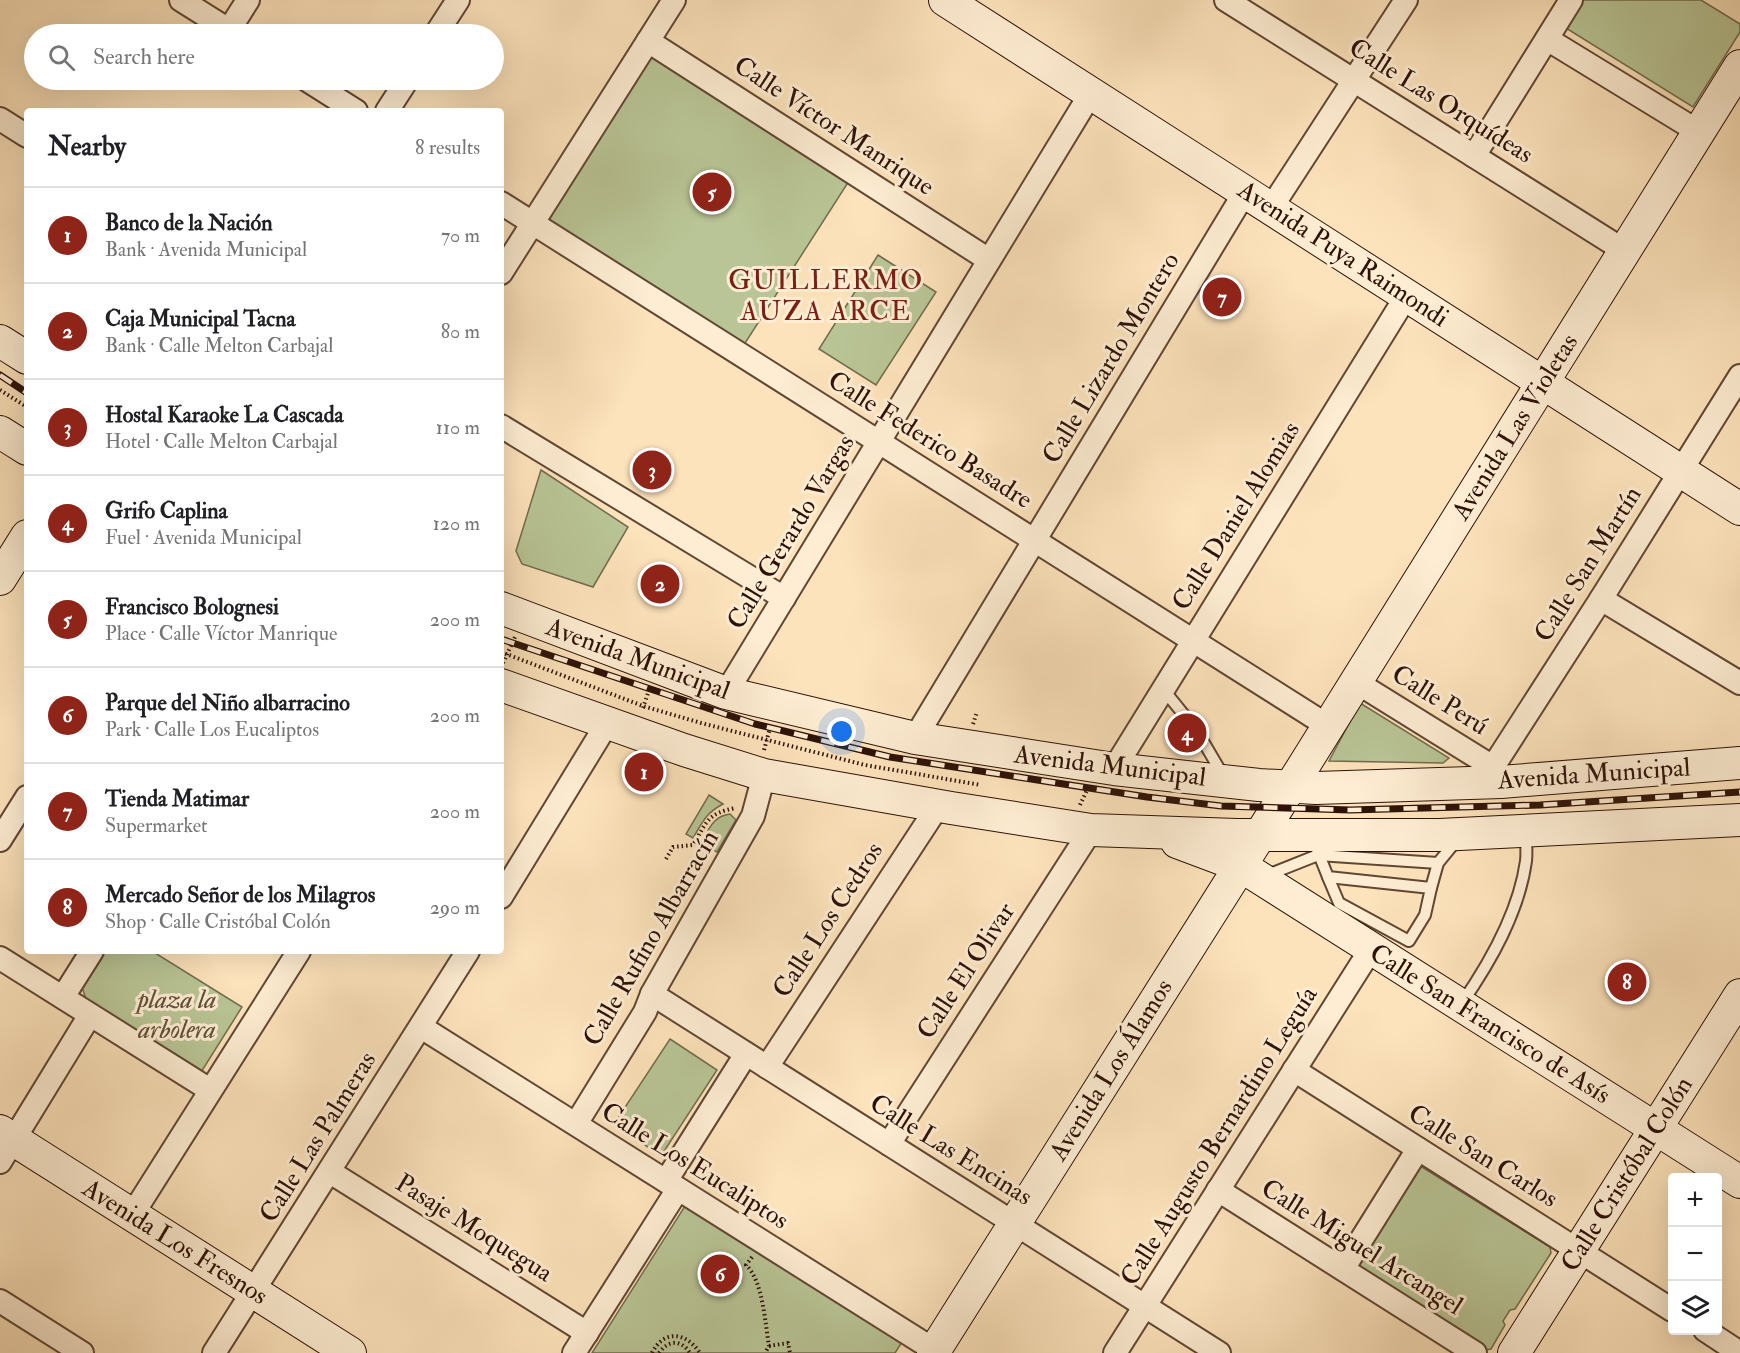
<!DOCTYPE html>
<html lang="en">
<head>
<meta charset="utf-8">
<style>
	:root { --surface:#fff; --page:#f2f2f2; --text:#202124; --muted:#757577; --line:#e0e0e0; --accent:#8f2418 }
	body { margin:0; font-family:"IM FELL Double Pica",serif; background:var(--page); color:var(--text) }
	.controls { position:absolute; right:18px; bottom:18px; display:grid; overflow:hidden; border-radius:6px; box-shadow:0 6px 24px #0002 }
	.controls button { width:54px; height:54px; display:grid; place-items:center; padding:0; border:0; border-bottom:2px solid var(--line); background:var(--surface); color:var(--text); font:30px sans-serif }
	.you { position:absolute; left:842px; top:732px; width:21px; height:21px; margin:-15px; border:4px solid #fff; border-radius:50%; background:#1a73e8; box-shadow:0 0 0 9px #1a73e833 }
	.badge { display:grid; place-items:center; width:39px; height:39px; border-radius:50%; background:var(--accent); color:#fff; font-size:20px; font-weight:700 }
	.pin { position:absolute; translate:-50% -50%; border:3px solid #fff; box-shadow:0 2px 6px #0006 }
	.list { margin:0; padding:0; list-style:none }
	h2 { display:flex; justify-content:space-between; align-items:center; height:78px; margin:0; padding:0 24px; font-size:26px }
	h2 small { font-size:20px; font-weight:400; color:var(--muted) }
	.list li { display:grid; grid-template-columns:39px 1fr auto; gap:18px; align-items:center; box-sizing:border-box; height:96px; padding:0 24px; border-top:2px solid var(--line) }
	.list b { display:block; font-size:22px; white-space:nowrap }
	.list p { margin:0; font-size:20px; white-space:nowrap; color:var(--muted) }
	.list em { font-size:20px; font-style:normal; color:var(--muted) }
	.icon { flex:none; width:33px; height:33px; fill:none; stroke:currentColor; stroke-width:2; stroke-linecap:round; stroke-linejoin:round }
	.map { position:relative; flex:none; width:1740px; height:1353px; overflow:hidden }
	.search { position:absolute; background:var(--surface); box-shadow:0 6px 24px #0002; left:24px; top:24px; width:480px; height:66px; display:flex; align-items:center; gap:15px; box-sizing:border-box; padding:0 21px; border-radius:33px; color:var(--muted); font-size:22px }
	.panel { position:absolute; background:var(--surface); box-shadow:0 6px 24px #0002; left:24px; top:108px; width:480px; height:846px; border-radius:6px }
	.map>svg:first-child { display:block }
	.green { fill:#b9c596; stroke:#736b4e; stroke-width:1.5 }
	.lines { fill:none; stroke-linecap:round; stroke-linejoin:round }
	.lane-casing { stroke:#614634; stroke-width:14 }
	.street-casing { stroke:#614634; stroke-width:26 }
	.secondary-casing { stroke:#2d1107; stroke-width:34 }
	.path { stroke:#2d1107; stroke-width:4; stroke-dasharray:1.5 3; stroke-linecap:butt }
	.lane { stroke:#feedd3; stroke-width:10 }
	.street { stroke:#feedd3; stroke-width:22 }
	.secondary { stroke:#feedd3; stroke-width:32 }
	.rail-casing { stroke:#2d1107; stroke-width:7 }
	.rail { stroke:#feedd3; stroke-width:4.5; stroke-dasharray:14; stroke-linecap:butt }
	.labels { text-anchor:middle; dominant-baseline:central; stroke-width:6; stroke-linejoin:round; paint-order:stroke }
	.street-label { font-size:26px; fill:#2d1107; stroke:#feedd3 }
	.park-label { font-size:26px; font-style:italic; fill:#5e5039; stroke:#feedd3 }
	.neighbourhood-label { font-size:27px; letter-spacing:1.5px; fill:#7a1f14; stroke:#feedd3 }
</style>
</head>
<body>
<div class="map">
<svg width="1740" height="1353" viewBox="0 0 1740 1353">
	<rect width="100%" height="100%" fill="#fde3bc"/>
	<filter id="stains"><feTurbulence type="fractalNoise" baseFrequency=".00333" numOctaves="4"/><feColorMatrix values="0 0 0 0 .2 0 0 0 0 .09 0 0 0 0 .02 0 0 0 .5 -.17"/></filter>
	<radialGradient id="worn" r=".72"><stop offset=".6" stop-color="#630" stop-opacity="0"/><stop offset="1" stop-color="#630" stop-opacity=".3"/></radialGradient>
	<g class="green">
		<polygon points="1577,0 1701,0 1740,24 1740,32 1693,107 1561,25"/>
		<polygon points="652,55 849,181 740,351 543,225"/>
		<polygon points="878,255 936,292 876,385 819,349"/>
		<polygon points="541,470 628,527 593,587 522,564 516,551"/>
		<polygon points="1360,703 1449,758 1443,763 1329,761"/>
		<path d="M709 795 723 804C706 813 703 821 693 838L686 834Z"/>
		<path d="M730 814 736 820 717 852 701 843C709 829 713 816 730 814Z"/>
		<polygon points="99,951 152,951 242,1007 198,1077 88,1005 80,981"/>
		<polygon points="670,1039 717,1070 661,1156 614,1124"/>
		<polygon points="1422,1167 1550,1247 1551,1253 1515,1309 1510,1310 1503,1321 1505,1325 1491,1349 1485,1350 1359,1270 1358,1264 1415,1169"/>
		<polygon points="685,1206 902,1342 895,1353 592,1353"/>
	</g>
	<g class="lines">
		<g class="lane-casing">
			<g id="lane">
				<polyline points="1163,689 1197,731 1224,777"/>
				<polyline points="1312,837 1328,877 1431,888 1438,863 1456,841"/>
				<polyline points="1265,876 1318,855 1438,863"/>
				<polyline points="1328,877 1339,903 1409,941 1425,915 1431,888"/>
				<path d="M1462 1003C1491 961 1519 912 1526 861 1527 852 1526 842 1526 833"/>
			</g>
		</g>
		<g class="street-casing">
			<g id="street">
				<polyline points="181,0 235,34"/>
				<polyline points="1226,0 1625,251"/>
				<polyline points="229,30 248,0"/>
				<polyline points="436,34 458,0"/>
				<polyline points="1547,39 1699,132"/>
				<polyline points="648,41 989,260"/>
				<polyline points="307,80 356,111"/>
				<polyline points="387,111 407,80"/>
				<polyline points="0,119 27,136"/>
				<polyline points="1474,156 1571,0"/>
				<polyline points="501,203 1328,726"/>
				<polyline points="1271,208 1406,0"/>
				<polyline points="501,273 674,0"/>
				<polyline points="501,426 784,598"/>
				<polyline points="1601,599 1740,683"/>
				<polyline points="1356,682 1493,767 1500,779"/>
				<polyline points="726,693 1091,93"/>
				<polyline points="915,738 1245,192"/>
				<polyline points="1493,767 1601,599 1740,376"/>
				<polyline points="1114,769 1407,295"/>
				<polyline points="0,840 27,797"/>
				<polyline points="501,897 608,722"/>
				<polyline points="0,958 210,1090"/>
				<polyline points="652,994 1219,1353"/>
				<polyline points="63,997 92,951"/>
				<polyline points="421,1027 939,1353"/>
				<polyline points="767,1067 938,806"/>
				<polyline points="1294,1070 1672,1310"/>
				<polyline points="576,1124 645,1012 652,994 753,816 764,775"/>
				<polyline points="889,1144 1091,830"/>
				<polyline points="0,1162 90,1015"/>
				<polyline points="330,1172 587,1333"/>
				<polyline points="666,1181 746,1054"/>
				<polyline points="1218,1190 1475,1353"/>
				<polyline points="132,1215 299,951"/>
				<polyline points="1343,1269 1418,1149"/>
				<polyline points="0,1301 82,1353"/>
				<polyline points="1705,1330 1740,1353"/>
				<polyline points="214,1353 468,951"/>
				<polyline points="574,1353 678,1189"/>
				<polyline points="1115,1353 1371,949"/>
			</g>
		</g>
		<g class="secondary-casing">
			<g id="secondary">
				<polyline points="945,0 1740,509"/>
				<polyline points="0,341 27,358"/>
				<polyline points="0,432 27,449"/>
				<polyline points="0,579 27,536"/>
				<polyline points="501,608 726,693 915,738 1114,769 1259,785 1316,788 1501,782 1740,763"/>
				<polyline points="501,685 684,750 764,775 951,808 1091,830 1237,835 1439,835 1740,820"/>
				<polyline points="1177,842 1241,866 1740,1182"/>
				<polyline points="0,1131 350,1353"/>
				<polyline points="933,1353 1301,770 1740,66"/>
				<polyline points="1514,1353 1740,995"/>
			</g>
		</g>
		<g class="path">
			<polyline points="0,390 27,407"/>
			<polyline points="501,652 643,706 701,723 865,765 981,785"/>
			<polyline points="503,663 515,637"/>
			<polyline points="643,708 649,690"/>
			<polyline points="973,724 977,712"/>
			<polyline points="764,750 770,728"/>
			<polyline points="1080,805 1087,790"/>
			<path d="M666 859 673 847 693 845C707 822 707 813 736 808"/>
			<path d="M752 1257 746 1265C763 1281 765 1323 769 1346L765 1353"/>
			<polyline points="769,1346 788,1343 790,1353"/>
			<path d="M652 1353C664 1329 686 1332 700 1353"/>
			<path d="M659 1353C668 1340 681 1339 690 1353"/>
		</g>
		<use href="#lane" class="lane"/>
		<use href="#street" class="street"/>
		<use href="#secondary" class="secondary"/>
		<g class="rail-casing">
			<g id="rail">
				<polyline points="0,375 27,393"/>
				<polyline points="501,639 755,724 890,757 1147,797 1221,806 1350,810 1540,805 1740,792"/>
			</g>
		</g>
		<use href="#rail" class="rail"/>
	</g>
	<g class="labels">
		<g class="street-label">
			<text transform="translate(1441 101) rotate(32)">Calle Las Orquídeas</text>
			<text transform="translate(834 126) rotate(33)">Calle Víctor Manrique</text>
			<text transform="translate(1343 254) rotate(33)">Avenida Puya Raimondi</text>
			<text transform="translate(1111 358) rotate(-59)">Calle Lizardo Montero</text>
			<text transform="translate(1515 427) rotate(-58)">Avenida Las Violetas</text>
			<text transform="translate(930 440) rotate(32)">Calle Federico Basadre</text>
			<text transform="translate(1236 516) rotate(-58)">Calle Daniel Alomias</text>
			<text transform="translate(791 532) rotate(-59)">Calle Gerardo Vargas</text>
			<text transform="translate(1588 564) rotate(-58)">Calle San Martín</text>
			<text transform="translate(638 659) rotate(20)">Avenida Municipal</text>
			<text transform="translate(1440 700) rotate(32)">Calle Perú</text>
			<text transform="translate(1110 766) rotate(7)">Avenida Municipal</text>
			<text transform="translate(1594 774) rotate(-4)">Avenida Municipal</text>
			<text transform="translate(828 920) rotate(-57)">Calle Los Cedros</text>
			<text transform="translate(651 938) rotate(-60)">Calle Rufino Albarracín</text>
			<text transform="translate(966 971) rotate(-57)">Calle El Olivar</text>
			<text transform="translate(1490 1024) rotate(32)">Calle San Francisco de Asís</text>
			<text transform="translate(1111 1070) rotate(-58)">Avenida Los Álamos</text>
			<text transform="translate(1219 1136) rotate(-58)">Calle Augusto Bernardino Leguía</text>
			<text transform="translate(318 1137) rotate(-58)">Calle Las Palmeras</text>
			<text transform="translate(951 1150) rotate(32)">Calle Las Encinas</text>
			<text transform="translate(1483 1156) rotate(32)">Calle San Carlos</text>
			<text transform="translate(695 1166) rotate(32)">Calle Los Eucaliptos</text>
			<text transform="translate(1627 1174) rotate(-58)">Calle Cristóbal Colón</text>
			<text transform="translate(474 1228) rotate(32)">Pasaje Moquegua</text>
			<text transform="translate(175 1242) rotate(32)">Avenida Los Fresnos</text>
			<text transform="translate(1362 1247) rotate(32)">Calle Miguel Arcangel</text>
		</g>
		<g class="park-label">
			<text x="177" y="1000">plaza la<tspan x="177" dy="30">arbolera</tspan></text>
		</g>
		<g class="neighbourhood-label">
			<text x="826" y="280">GUILLERMO<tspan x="826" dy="31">AUZA ARCE</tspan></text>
		</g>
	</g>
	<rect width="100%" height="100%" filter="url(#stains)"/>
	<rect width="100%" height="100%" fill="url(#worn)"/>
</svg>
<div class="controls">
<button>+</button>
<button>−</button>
<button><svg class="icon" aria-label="layers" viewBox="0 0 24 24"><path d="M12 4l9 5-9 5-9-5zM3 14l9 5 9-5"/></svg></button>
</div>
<div class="you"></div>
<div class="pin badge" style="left:644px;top:772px">1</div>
<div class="pin badge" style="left:660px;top:584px">2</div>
<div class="pin badge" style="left:652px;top:470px">3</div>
<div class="pin badge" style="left:1187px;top:733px">4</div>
<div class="pin badge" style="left:712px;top:192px">5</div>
<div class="pin badge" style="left:720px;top:1274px">6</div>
<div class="pin badge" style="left:1222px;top:297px">7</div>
<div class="pin badge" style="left:1627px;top:982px">8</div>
<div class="search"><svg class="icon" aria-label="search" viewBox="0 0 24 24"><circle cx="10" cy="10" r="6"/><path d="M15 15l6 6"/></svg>Search here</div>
<section class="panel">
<h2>Nearby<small>8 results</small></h2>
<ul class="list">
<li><span class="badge">1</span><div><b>Banco de la Nación</b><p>Bank · Avenida Municipal</p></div><em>70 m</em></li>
<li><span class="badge">2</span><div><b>Caja Municipal Tacna</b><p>Bank · Calle Melton Carbajal</p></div><em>80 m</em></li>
<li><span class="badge">3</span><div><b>Hostal Karaoke La Cascada</b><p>Hotel · Calle Melton Carbajal</p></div><em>110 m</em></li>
<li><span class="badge">4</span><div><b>Grifo Caplina</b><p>Fuel · Avenida Municipal</p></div><em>120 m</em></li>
<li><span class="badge">5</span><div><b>Francisco Bolognesi</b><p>Place · Calle Víctor Manrique</p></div><em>200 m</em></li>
<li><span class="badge">6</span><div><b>Parque del Niño albarracino</b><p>Park · Calle Los Eucaliptos</p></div><em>200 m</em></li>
<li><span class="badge">7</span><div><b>Tienda Matimar</b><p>Supermarket</p></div><em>200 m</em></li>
<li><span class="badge">8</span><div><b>Mercado Señor de los Milagros</b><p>Shop · Calle Cristóbal Colón</p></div><em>290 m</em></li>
</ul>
</section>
</div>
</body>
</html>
